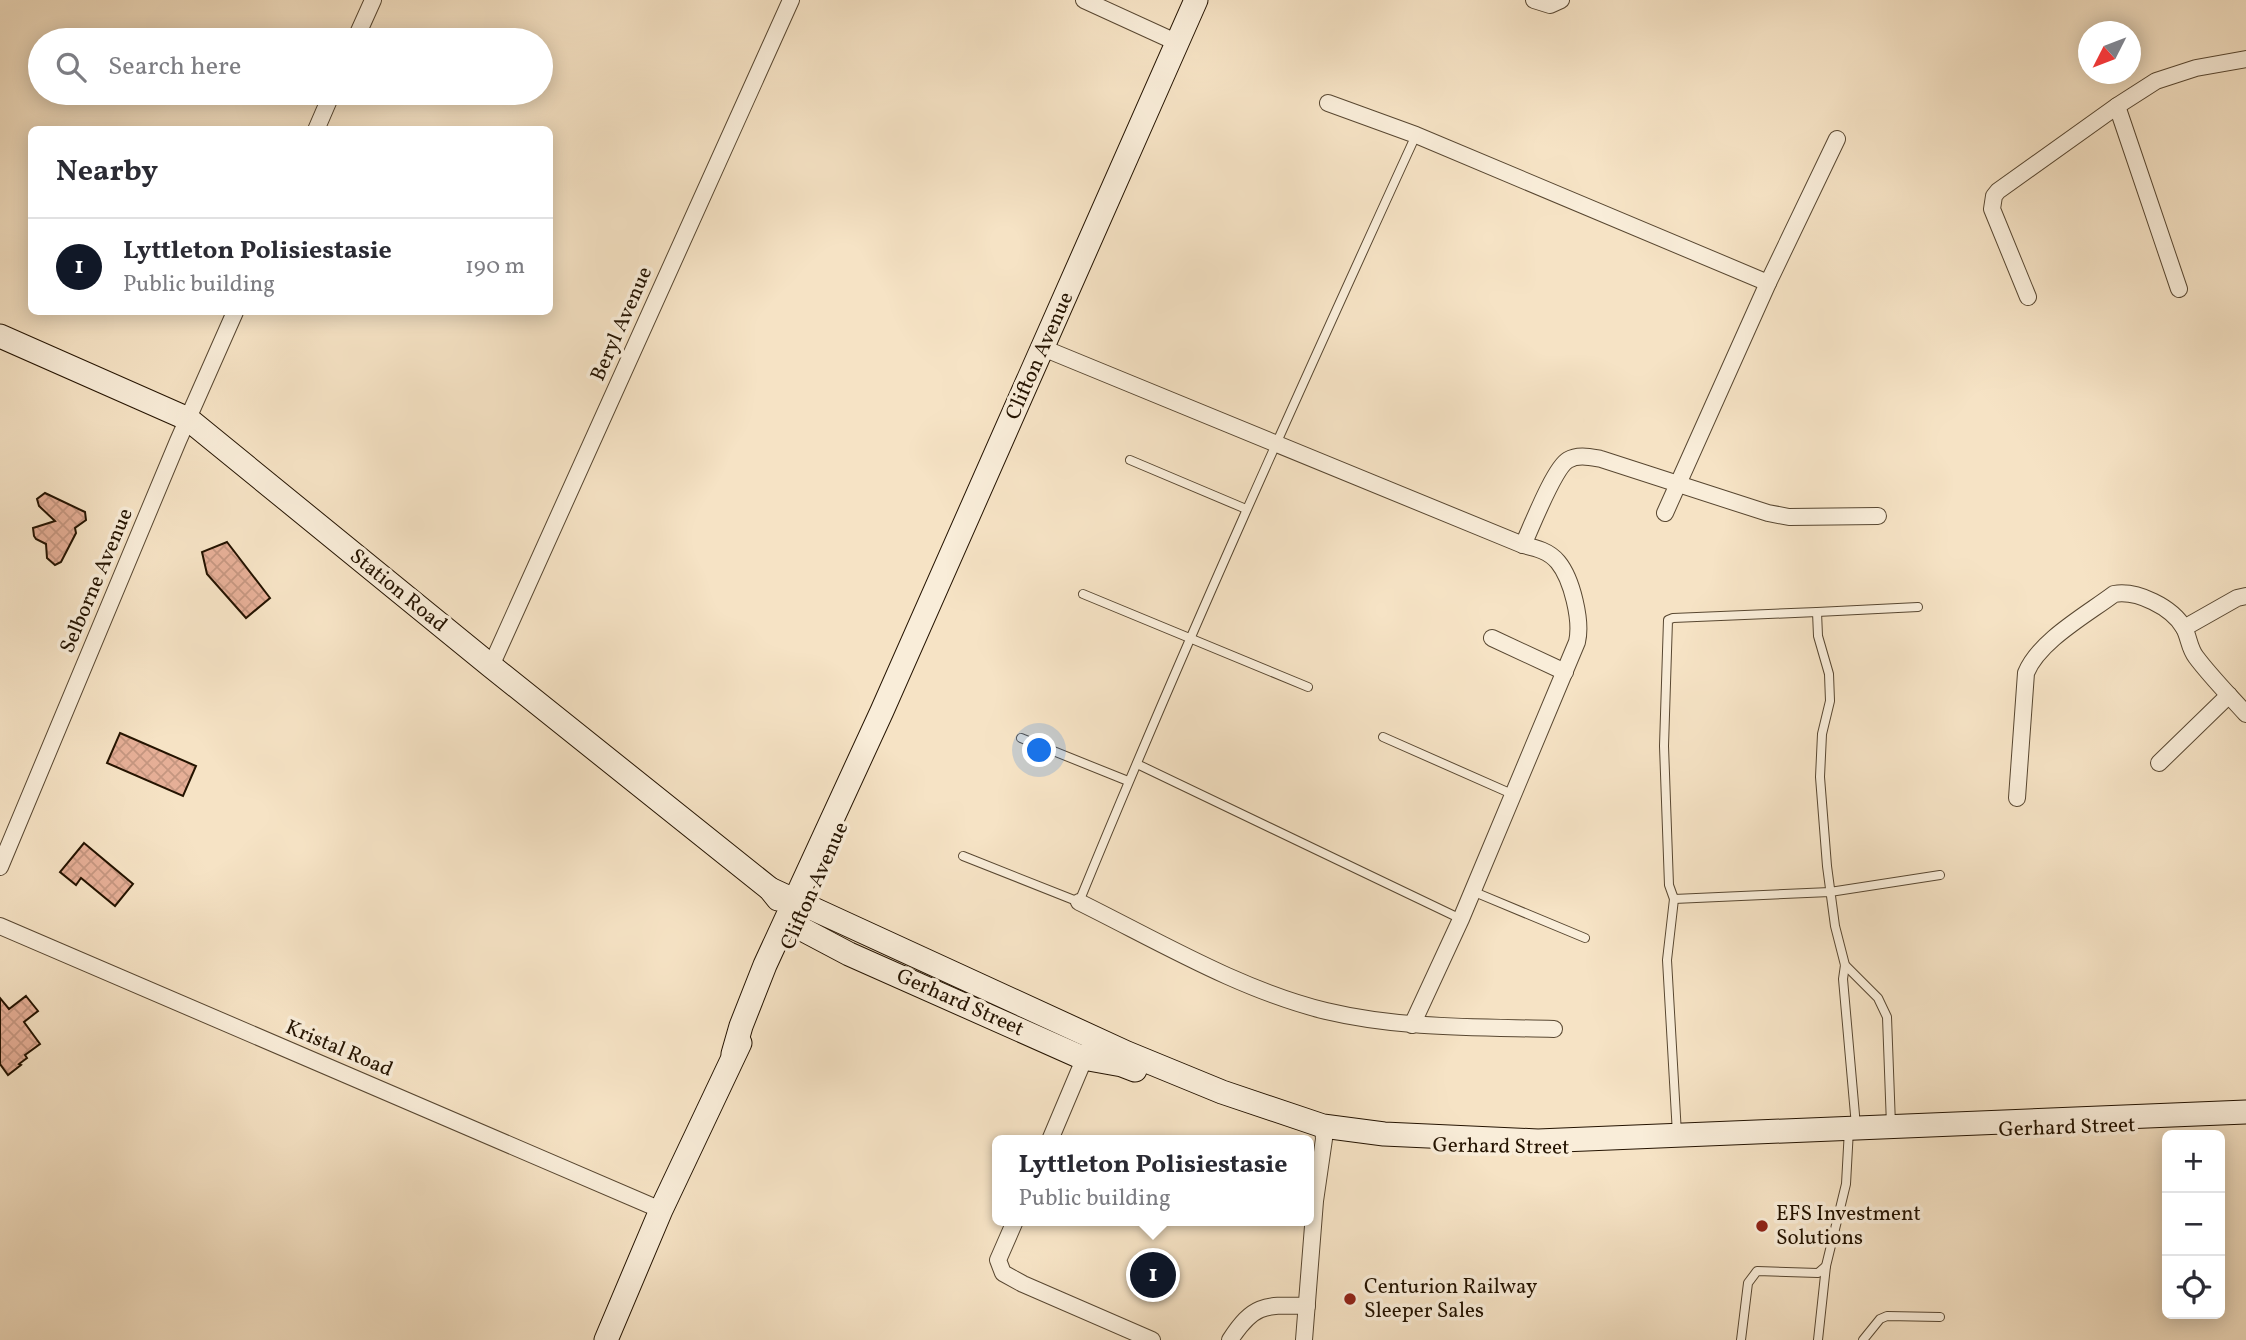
<!DOCTYPE html>
<html lang="en">
<head>
<meta charset="utf-8">
<style>
	:root { --surface:#fff; --page:#f7f7f7; --text:#2b2b33; --muted:#7c7c81; --line:#e1e1e2; --accent:#111827 }
	body { margin:0; font-family:Vollkorn,serif; background:var(--page); color:var(--text) }
	.controls { position:absolute; right:21px; bottom:21px; display:grid; overflow:hidden; border-radius:10px; box-shadow:0 4px 18px #0003 }
	.controls button { width:63px; height:63px; display:grid; place-items:center; padding:0; border:0; border-bottom:2px solid var(--line); background:var(--surface); color:var(--text); font:35px sans-serif }
	.compass { position:absolute; left:2078px; top:21px; width:63px; height:63px; border-radius:50%; background:var(--surface); box-shadow:0 4px 18px #0003; rotate:228deg }
	.you { position:absolute; left:1040px; top:751px; width:24px; height:24px; margin:-18px; border:5px solid #fff; border-radius:50%; background:#1a73e8; box-shadow:0 0 0 10px #1a73e833 }
	.badge { display:grid; place-items:center; width:46px; height:46px; border-radius:50%; background:var(--accent); color:#fff; font-size:23px; font-weight:700 }
	.pin { position:absolute; translate:-50% -50%; border:4px solid #fff; box-shadow:0 2px 7px #0006 }
	.popup { position:absolute; left:992px; top:1135px; width:322px; height:91px; box-sizing:border-box; display:grid; place-content:center; border-radius:10px; background:var(--surface); filter:drop-shadow(0 2px 5px #0005); font-size:23px; white-space:nowrap; color:var(--muted) }
	.popup b { font-size:26px; color:var(--text) }
	.popup::after { content:''; position:absolute; left:50%; top:100%; margin-left:-14px; border:14px solid transparent; border-top-color:var(--surface) }
	.list { margin:0; padding:0; list-style:none }
	h2 { display:flex; justify-content:space-between; align-items:center; height:91px; margin:0; padding:0 28px; font-size:30px }
	h2 small { font-size:23px; font-weight:400; color:var(--muted) }
	.list li { display:grid; grid-template-columns:46px 1fr auto; gap:21px; align-items:center; box-sizing:border-box; height:98px; padding:0 28px; border-top:2px solid var(--line) }
	.list b { display:block; font-size:26px; white-space:nowrap }
	.list p { margin:0; font-size:23px; white-space:nowrap; color:var(--muted) }
	.list em { font-size:23px; font-style:normal; color:var(--muted) }
	.icon { flex:none; width:38px; height:38px; fill:none; stroke:currentColor; stroke-width:2; stroke-linecap:round; stroke-linejoin:round }
	.map { position:relative; flex:none; width:2246px; height:1340px; overflow:hidden }
	.search { position:absolute; background:var(--surface); box-shadow:0 4px 18px #0003; left:28px; top:28px; width:525px; height:77px; display:flex; align-items:center; gap:18px; box-sizing:border-box; padding:0 24px; border-radius:38px; color:var(--muted); font-size:26px }
	.panel { position:absolute; background:var(--surface); box-shadow:0 4px 18px #0003; left:28px; top:126px; width:525px; height:189px; border-radius:10px }
	.map>svg:first-child { display:block }
	.building { fill:url(#building-cross-hatch); stroke:#241300; stroke-width:2 }
	.lines { fill:none; stroke-linecap:round; stroke-linejoin:round }
	.lane-casing { stroke:#584731; stroke-width:10 }
	.street-casing { stroke:#584731; stroke-width:18 }
	.secondary-casing { stroke:#241300; stroke-width:25 }
	.lane { stroke:#f9edd9; stroke-width:8 }
	.street { stroke:#f9edd9; stroke-width:16 }
	.secondary { stroke:#f9edd9; stroke-width:23 }
	.poi-dot { fill:#8f2418; stroke:#f9edd9; stroke-width:2.5 }
	.labels { text-anchor:middle; dominant-baseline:central; stroke-width:7; stroke-linejoin:round; paint-order:stroke }
	.street-label { font-size:21px; fill:#241300; stroke:#f9edd9 }
	.poi-label { font-size:21px; fill:#241300; stroke:#f9edd9; text-anchor:start }
</style>
</head>
<body>
<div class="map">
<svg width="2246" height="1340" viewBox="0 0 2246 1340">
	<defs>
		<pattern id="building-cross-hatch" width="8" height="8" patternUnits="userSpaceOnUse" patternTransform="scale(1.75)"><rect width="8" height="8" fill="#e6af97"/><path d="M0 0l8 8M0 8l8-8" fill="none" stroke="#c59680"/></pattern>
	</defs>
	<rect width="100%" height="100%" fill="#f6e3c5"/>
	<filter id="stains"><feTurbulence type="fractalNoise" baseFrequency=".00286" numOctaves="4"/><feColorMatrix values="0 0 0 0 .2 0 0 0 0 .09 0 0 0 0 .02 0 0 0 .5 -.17"/></filter>
	<radialGradient id="worn" r=".72"><stop offset=".6" stop-color="#630" stop-opacity="0"/><stop offset="1" stop-color="#630" stop-opacity=".3"/></radialGradient>
	<g class="building">
		<polygon points="45,493 85,512 86,520 75,528 76,533 61,562 55,565 47,558 46,544 36,539 34,536 33,528 55,521 39,506 37,499"/>
		<polygon points="227,542 270,598 246,618 207,574 202,552"/>
		<polygon points="120,733 196,766 183,796 107,763"/>
		<polygon points="84,843 133,884 115,906 81,878 76,885 60,872"/>
		<polygon points="26,996 38,1011 24,1022 40,1044 25,1055 27,1058 19,1064 21,1065 8,1075 0,1064 0,998 9,1009"/>
	</g>
	<g class="lines">
		<g class="lane-casing">
			<g id="lane">
				<polyline points="1130,460 1246,509"/>
				<polyline points="1083,594 1308,687"/>
				<polyline points="1817,612 1918,607"/>
				<polyline points="1383,737 1512,794"/>
				<polyline points="1021,738 1128,781"/>
				<polyline points="1137,764 1461,919"/>
				<path d="M963 856 1079 902C1185 643 1300 389 1416 135"/>
				<polyline points="1472,891 1585,938"/>
				<polyline points="1674,899 1667,960 1677,1134"/>
				<polyline points="1845,965 1878,998 1887,1017 1891,1125"/>
				<polyline points="1856,1126 1843,979 1845,965 1835,926 1827,866 1820,777 1822,734 1830,701 1829,674 1818,636 1817,612 1673,618 1668,620 1664,746 1669,885 1674,899 1830,892 1940,875"/>
				<polyline points="1741,1340 1748,1283 1757,1271 1818,1273 1826,1266 1846,1184 1849,1129"/>
				<polyline points="1818,1340 1826,1266"/>
				<polyline points="1863,1340 1880,1319 1887,1316 1940,1317"/>
			</g>
		</g>
		<g class="street-casing">
			<g id="street">
				<polyline points="1084,0 1178,43"/>
				<polyline points="1534,0 1550,5 1561,0"/>
				<polyline points="355,40 373,0"/>
				<polyline points="1328,103 1416,135 1768,283"/>
				<polyline points="2117,106 2179,289"/>
				<polyline points="316,130 332,93"/>
				<polyline points="2028,297 1992,209 1994,196 1998,191 2117,106 2156,81 2196,68 2246,59"/>
				<path d="M1043 348 1523 545C1536 548 1549 551 1558 562 1572 579 1582 621 1577 642L1461 919 1412 1025"/>
				<polyline points="1665,513 1768,283 1837,139"/>
				<path d="M1523 545C1531 528 1554 468 1568 460 1578 454 1590 457 1601 459L1768 513 1789 517 1878 516"/>
				<polyline points="2184,628 2237,598 2246,596"/>
				<polyline points="1492,638 1565,672"/>
				<polyline points="491,666 791,0"/>
				<polyline points="2159,763 2229,695"/>
				<path d="M2017 798 2026 673C2039 641 2086 615 2114 594 2137 590 2172 607 2184 628 2189 637 2189 648 2196 657 2211 677 2229 695 2246 714"/>
				<polyline points="0,867 178,441 235,312"/>
				<path d="M1079 902C1158 941 1240 990 1326 1011 1401 1029 1478 1027 1554 1029"/>
				<polyline points="0,926 661,1210"/>
				<polyline points="1050,1140 1088,1050"/>
				<polyline points="1015,1221 998,1260 1003,1273 1023,1284 1152,1340"/>
				<path d="M1230 1340C1254 1303 1265 1305 1307 1306"/>
				<polyline points="1304,1340 1315,1201 1324,1139 1323,1126"/>
			</g>
		</g>
		<g class="secondary-casing">
			<g id="secondary">
				<polyline points="0,336 188,419 491,666 770,889 778,899"/>
				<polyline points="770,889 1127,1053 1222,1092 1323,1126 1384,1134 1538,1141 2246,1112"/>
				<polyline points="798,927 849,954 1083,1058 1122,1065 1135,1070"/>
				<polyline points="733,1054 741,1026 765,965 882,711 1196,0"/>
				<polyline points="606,1340 661,1210 740,1043"/>
			</g>
		</g>
		<use href="#lane" class="lane"/>
		<use href="#street" class="street"/>
		<use href="#secondary" class="secondary"/>
	</g>
	<g class="poi-dot">
		<circle cx="1762" cy="1226" r="7"/>
		<circle cx="1350" cy="1299" r="7"/>
	</g>
	<g class="labels">
		<g class="street-label">
			<text transform="translate(622 324) rotate(-66)">Beryl Avenue</text>
			<text transform="translate(1040 356) rotate(-66)">Clifton Avenue</text>
			<text transform="translate(97 581) rotate(-67)">Selborne Avenue</text>
			<text transform="translate(398 591) rotate(39)">Station Road</text>
			<text transform="translate(815 886) rotate(-66)">Clifton Avenue</text>
			<text transform="translate(960 1003) rotate(24)">Gerhard Street</text>
			<text transform="translate(339 1049) rotate(23)">Kristal Road</text>
			<text transform="translate(2067 1128) rotate(-2)">Gerhard Street</text>
			<text transform="translate(1501 1147) rotate(1)">Gerhard Street</text>
		</g>
		<g class="poi-label">
			<text x="1776" y="1214">EFS Investment<tspan x="1776" dy="24">Solutions</tspan></text>
			<text x="1364" y="1287">Centurion Railway<tspan x="1364" dy="24">Sleeper Sales</tspan></text>
		</g>
	</g>
	<rect width="100%" height="100%" filter="url(#stains)"/>
	<rect width="100%" height="100%" fill="url(#worn)"/>
</svg>
<div class="controls">
<button>+</button>
<button>−</button>
<button><svg class="icon" aria-label="locate" viewBox="0 0 24 24"><circle cx="12" cy="12" r="6"/><path d="M12 2v4M12 18v4M2 12h4M18 12h4"/></svg></button>
</div>
<svg class="compass" viewBox="-18 -18 36 36"><path d="M0-13l5 13h-10z" fill="#e53935"/><path d="M0 13l5-13h-10z" fill="#7c7c81"/></svg>
<div class="you"></div>
<div class="pin badge" style="left:1153px;top:1275px">1</div>
<div class="popup"><b>Lyttleton Polisiestasie</b>Public building</div>
<div class="search"><svg class="icon" aria-label="search" viewBox="0 0 24 24"><circle cx="10" cy="10" r="6"/><path d="M15 15l6 6"/></svg>Search here</div>
<section class="panel">
<h2>Nearby<small></small></h2>
<ul class="list">
<li><span class="badge">1</span><div><b>Lyttleton Polisiestasie</b><p>Public building</p></div><em>190 m</em></li>
</ul>
</section>
</div>
</body>
</html>
